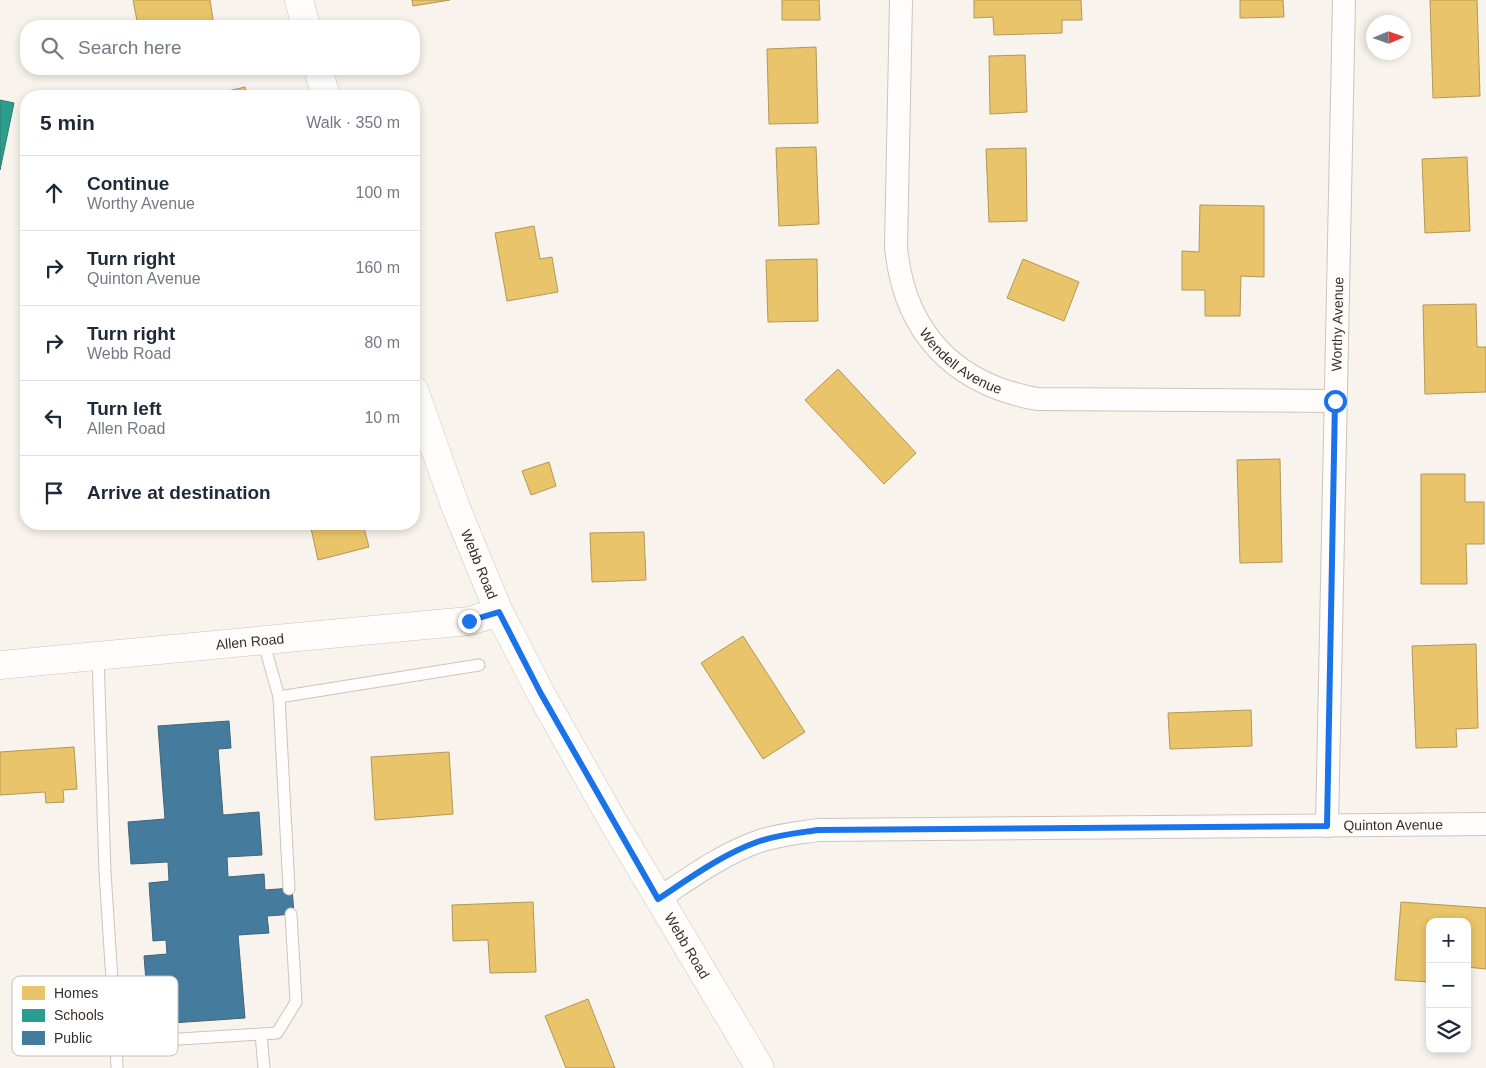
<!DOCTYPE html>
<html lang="en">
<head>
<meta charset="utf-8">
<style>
	:root { --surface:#fff; --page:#f6f6f7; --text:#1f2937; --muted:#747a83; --line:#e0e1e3 }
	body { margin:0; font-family:Helvetica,sans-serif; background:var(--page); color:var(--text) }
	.controls { position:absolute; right:15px; bottom:15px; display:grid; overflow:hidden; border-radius:10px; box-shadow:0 2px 8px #0003 }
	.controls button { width:45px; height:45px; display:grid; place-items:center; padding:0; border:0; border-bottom:1px solid var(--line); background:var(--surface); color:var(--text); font:25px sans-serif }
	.compass { position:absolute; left:1366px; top:15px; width:45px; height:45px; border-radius:50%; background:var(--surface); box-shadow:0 2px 8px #0003; rotate:88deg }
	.stop { position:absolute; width:15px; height:15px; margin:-11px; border:4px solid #1a73e8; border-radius:50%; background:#fff }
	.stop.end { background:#1a73e8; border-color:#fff; box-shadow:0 1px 5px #0008 }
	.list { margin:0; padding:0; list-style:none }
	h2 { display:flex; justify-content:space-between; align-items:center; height:65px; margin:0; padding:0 20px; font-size:21px }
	h2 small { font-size:16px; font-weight:400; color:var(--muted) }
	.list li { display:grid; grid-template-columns:32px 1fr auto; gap:15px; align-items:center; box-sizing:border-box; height:75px; padding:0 20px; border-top:1px solid var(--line) }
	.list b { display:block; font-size:19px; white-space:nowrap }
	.list p { margin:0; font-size:16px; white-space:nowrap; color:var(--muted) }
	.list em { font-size:16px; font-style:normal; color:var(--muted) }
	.icon { flex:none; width:28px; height:28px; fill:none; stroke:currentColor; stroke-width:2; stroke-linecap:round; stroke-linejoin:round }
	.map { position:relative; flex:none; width:1486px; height:1068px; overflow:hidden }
	.search { position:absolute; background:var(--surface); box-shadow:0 2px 8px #0003; left:20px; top:20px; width:400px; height:55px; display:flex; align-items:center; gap:12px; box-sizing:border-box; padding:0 18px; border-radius:20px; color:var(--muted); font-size:19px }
	.panel { position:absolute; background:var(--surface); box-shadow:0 2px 8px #0003; left:20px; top:90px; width:400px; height:440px; border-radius:20px }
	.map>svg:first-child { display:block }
	.homes { fill:#e9c46a; stroke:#b49755 }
	.schools { fill:#2a9d8f; stroke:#2e7c6f }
	.public { fill:#457b9d; stroke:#416479 }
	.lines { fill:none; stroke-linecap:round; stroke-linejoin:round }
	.service-casing { stroke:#ccc4bd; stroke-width:13 }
	.minor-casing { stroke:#ccc4bd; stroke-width:24 }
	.tertiary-casing { stroke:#ccc4bd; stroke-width:29 }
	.service { stroke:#fefdfc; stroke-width:11 }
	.minor { stroke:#fefdfc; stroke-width:22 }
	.tertiary { stroke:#fefdfc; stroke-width:28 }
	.route { stroke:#1a73e8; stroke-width:6 }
	.labels { text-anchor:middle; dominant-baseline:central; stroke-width:5; stroke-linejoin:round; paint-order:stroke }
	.street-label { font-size:14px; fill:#392e25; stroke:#fff }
	.key { fill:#fff; stroke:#c4c0be; stroke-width:1 }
	.key-label { font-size:14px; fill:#392e25 }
</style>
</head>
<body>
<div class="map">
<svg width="1486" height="1068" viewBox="0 0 1486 1068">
	<rect width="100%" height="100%" fill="#f9f3ed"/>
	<g class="homes">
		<polygon points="133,0 210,0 214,26 138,26"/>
		<polygon points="412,0 450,0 413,6"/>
		<polygon points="782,0 819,0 820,20 782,20"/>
		<polygon points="974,0 1081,0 1082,20 1062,20 1062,33 994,35 993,17 974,18"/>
		<polygon points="1240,0 1283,0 1284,17 1240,18"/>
		<polygon points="1430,0 1477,0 1480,96 1433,98"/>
		<polygon points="816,47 818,123 769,124 767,49"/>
		<polygon points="1025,55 1027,112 990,114 989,56"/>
		<polygon points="245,87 247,96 207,96"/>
		<polygon points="816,147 819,224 779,226 776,148"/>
		<polygon points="1026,148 1027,221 989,222 986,149"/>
		<polygon points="1467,157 1470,231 1425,233 1422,159"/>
		<polygon points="1200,205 1264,206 1264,277 1241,276 1240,316 1205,316 1205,290 1182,290 1182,251 1199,252"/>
		<polygon points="534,226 540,259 552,257 558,292 507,301 495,233"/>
		<polygon points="817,259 818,321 768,322 766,260"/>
		<polygon points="1023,259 1079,282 1064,321 1007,298"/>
		<polygon points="1476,304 1477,347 1486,347 1486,392 1425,394 1423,305"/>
		<polygon points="838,369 916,453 884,484 805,400"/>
		<polygon points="1280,459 1282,562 1240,563 1237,460"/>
		<polygon points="549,462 556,486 531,495 522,471"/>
		<polygon points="1421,474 1465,474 1465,502 1484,502 1484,544 1466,544 1467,584 1421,584"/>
		<polygon points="310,524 363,524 369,547 318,560"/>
		<polygon points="644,532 646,580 592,582 590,533"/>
		<polygon points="743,636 805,732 763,759 701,663"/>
		<polygon points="1476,644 1478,728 1456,729 1457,747 1416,748 1412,646"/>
		<polygon points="1251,710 1252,746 1170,749 1168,713"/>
		<polygon points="74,747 77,789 63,790 64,802 46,803 45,792 0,795 0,752"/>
		<polygon points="449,752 453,814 375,820 371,757"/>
		<polygon points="533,902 536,972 490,973 488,940 453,941 452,905"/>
		<polygon points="1401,902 1486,908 1486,969 1467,967 1467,922 1430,922 1430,982 1395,980"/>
		<polygon points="588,999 615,1068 566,1068 545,1016"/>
	</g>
	<polygon class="schools" points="0,100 14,103 0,170"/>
	<polygon class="public" points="229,721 231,748 218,749 223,815 259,812 262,855 227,857 228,877 264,874 265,890 292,888 294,914 267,916 269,933 238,935 245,1018 172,1023 171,1004 148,1006 144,956 167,954 166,940 153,941 149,883 169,881 168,862 131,864 128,822 165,819 158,726"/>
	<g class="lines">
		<g class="service-casing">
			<g id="service">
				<polyline points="263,640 279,697 479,665"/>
				<polyline points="98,656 105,872 116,1043 277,1033 296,1002 291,914"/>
				<polyline points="279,697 289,889"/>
				<polyline points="261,1034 264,1068"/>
				<polyline points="116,1043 117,1068"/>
			</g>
		</g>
		<g class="minor-casing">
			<g id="minor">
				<path id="s1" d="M901 0 896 247C904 331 953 384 1037 399L1335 401"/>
				<path id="s2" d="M1327 826 1344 0"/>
				<path id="s3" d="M658 899C690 878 721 855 757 842 776 835 798 833 818 830L1486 824"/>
			</g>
		</g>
		<g class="tertiary-casing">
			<g id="tertiary">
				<polyline points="299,0 306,26"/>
				<polyline points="318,69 326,96"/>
				<path id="s4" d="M414 390 456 508 499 612 540 692 611 818 760 1068"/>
				<path id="s5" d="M0 665 469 621 499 612"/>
			</g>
		</g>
		<use href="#service" class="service"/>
		<use href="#minor" class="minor"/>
		<use href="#tertiary" class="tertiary"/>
	</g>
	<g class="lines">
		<path class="route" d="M469 621 499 612 540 692 658 899C690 878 721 855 757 842 776 835 798 833 818 830L1327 826 1335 401"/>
	</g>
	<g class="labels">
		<g class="street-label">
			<text stroke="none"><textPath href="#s2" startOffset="502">Worthy Avenue</textPath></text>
			<text stroke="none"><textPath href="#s1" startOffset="385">Wendell Avenue</textPath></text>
			<text stroke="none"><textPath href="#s4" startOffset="186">Webb Road</textPath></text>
			<text stroke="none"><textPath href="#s5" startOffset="251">Allen Road</textPath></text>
			<text stroke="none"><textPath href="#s3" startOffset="752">Quinton Avenue</textPath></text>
			<text stroke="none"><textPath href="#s4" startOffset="621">Webb Road</textPath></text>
		</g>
	</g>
	<rect x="12" y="976" width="166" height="80" rx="8" class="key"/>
	<rect x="22" y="986" width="23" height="14" fill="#e9c46a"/>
	<rect x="22" y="1009" width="23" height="13" fill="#2a9d8f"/>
	<rect x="22" y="1031" width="23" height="14" fill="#457b9d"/>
	<g class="key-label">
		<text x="54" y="998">Homes</text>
		<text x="54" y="1020">Schools</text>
		<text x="54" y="1043">Public</text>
	</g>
</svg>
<div class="controls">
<button>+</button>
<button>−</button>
<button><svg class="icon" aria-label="layers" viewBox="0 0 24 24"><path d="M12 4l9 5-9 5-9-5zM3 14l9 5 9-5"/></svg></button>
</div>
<svg class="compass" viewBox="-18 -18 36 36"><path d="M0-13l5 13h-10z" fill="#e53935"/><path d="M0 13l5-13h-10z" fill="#747a83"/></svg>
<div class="stop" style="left:1335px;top:401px"></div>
<div class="stop end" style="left:469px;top:621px"></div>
<div class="search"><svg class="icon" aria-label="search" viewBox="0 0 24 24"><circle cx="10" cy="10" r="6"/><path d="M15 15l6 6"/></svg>Search here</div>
<section class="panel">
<h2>5 min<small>Walk · 350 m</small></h2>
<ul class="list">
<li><svg class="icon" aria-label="ahead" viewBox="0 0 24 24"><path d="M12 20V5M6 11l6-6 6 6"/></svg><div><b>Continue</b><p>Worthy Avenue</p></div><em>100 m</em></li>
<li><svg class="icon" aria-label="right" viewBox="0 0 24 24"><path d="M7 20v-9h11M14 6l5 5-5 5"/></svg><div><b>Turn right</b><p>Quinton Avenue</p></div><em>160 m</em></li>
<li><svg class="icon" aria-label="right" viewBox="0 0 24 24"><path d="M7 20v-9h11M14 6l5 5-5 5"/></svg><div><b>Turn right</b><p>Webb Road</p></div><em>80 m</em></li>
<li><svg class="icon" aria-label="left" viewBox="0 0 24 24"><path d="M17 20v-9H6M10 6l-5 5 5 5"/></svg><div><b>Turn left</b><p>Allen Road</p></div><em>10 m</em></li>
<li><svg class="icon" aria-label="arrive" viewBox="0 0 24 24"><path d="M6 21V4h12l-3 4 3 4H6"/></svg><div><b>Arrive at destination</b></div></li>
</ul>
</section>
</div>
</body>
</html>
